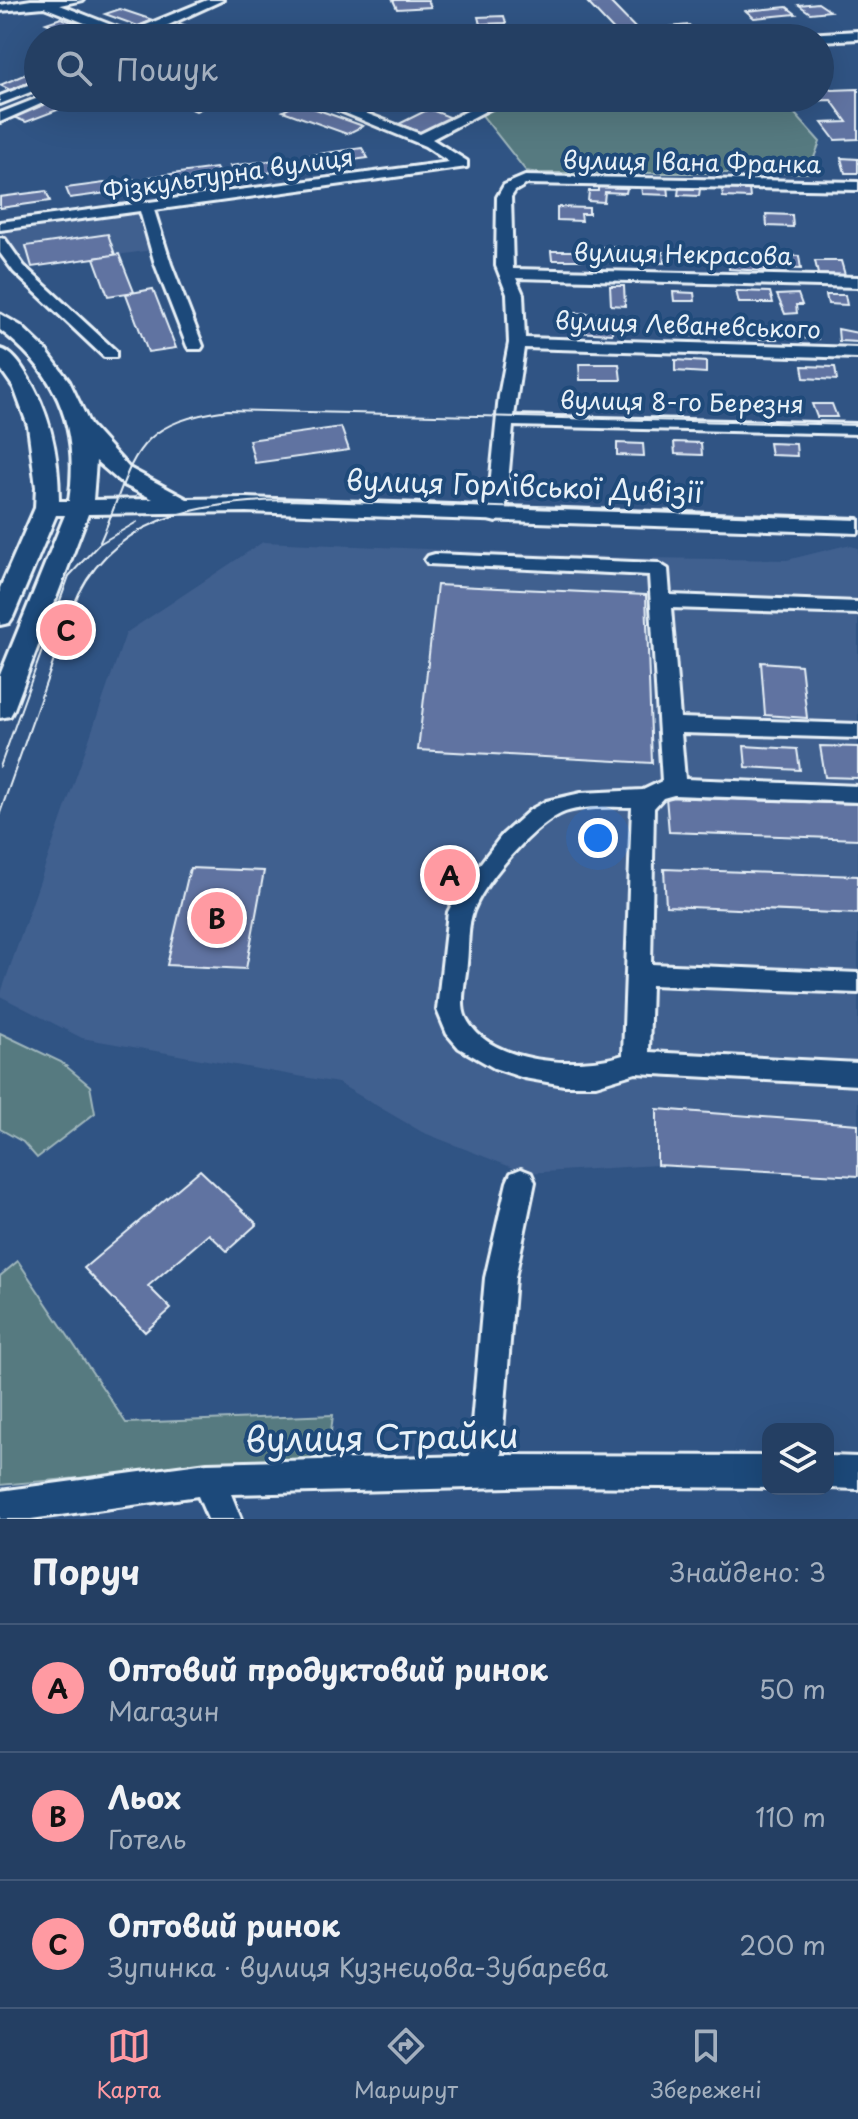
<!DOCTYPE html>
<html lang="uk">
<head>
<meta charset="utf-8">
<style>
	:root { --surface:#243f63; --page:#2c4669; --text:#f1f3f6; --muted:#a3afbe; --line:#415878; --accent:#ff9aa2 }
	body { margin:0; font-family:"Playpen Sans",sans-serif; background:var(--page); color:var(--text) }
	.controls { position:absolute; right:24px; bottom:24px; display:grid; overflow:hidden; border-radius:16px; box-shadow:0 8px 32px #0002 }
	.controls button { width:72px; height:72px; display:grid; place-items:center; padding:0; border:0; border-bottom:2px solid var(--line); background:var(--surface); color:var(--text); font:40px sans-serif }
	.you { position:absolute; left:598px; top:838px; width:28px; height:28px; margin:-20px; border:6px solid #fff; border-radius:50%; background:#1a73e8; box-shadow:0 0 0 12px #1a73e833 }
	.badge { display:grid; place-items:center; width:52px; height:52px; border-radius:50%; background:var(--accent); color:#111; font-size:26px; font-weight:700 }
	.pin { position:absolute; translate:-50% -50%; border:4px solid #fff; box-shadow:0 2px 8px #0006 }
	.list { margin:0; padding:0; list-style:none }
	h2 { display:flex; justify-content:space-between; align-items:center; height:104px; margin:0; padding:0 32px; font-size:34px }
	h2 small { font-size:26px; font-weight:400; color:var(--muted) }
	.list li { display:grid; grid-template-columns:52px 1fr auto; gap:24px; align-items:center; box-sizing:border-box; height:128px; padding:0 32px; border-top:2px solid var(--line) }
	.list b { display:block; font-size:30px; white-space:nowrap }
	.list p { margin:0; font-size:26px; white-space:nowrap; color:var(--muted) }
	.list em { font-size:26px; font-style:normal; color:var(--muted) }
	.icon { flex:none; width:44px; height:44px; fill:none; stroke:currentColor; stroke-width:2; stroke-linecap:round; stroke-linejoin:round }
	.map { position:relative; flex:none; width:858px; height:1519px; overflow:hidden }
	.search { position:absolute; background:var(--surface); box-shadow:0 8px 32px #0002; left:24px; right:24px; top:24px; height:88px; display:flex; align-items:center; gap:20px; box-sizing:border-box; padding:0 28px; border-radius:44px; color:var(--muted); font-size:30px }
	.sheet { height:488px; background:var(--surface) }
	nav { display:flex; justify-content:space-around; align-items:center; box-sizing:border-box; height:112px; border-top:2px solid var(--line); background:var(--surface); font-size:22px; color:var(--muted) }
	nav a { display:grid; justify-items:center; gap:4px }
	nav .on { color:var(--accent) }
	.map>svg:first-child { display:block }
	.built { fill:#41608f }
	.green { fill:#567a80; stroke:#9fb6bc; stroke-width:2 }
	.building { fill:#6073a1; stroke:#e8f1f8; stroke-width:2 }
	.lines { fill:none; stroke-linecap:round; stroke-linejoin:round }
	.minor-casing { stroke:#e8f1f8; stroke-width:6 }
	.major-casing { stroke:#e8f1f8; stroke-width:6 }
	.minor { fill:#1f4a7a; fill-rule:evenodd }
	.major { fill:#1f4a7a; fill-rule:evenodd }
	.tram { stroke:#e8f1f8; stroke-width:2 }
	.labels { text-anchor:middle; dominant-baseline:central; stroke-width:8; stroke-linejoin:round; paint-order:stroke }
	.far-street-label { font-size:24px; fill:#e8f1f8; stroke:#1f4a7a }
	.street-label { font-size:28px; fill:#e8f1f8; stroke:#1f4a7a }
	.near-street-label { font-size:34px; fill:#e8f1f8; stroke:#1f4a7a }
</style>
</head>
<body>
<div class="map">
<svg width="858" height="1519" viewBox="0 0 858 1519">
	<rect width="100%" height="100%" fill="#305484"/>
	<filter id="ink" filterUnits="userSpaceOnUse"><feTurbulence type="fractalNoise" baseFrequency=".0125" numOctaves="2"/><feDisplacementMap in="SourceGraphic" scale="16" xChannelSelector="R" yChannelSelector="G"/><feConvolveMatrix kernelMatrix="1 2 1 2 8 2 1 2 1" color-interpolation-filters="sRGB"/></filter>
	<g filter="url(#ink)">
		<g class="built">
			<polygon points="140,209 152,250 24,268 5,246 0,230"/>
			<polygon points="263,542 639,558 787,560 847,545 858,548 858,1176 657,1165 526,1173 422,1132 338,1083 82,1038 0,996 126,633"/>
		</g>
		<g class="green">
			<polygon points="517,98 781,98 820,142 808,173 538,173 526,171 482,115"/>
			<polygon points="0,1033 61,1062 90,1086 95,1113 37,1158 23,1142 0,1129"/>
			<polygon points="18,1261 126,1423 333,1415 328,1456 0,1485 0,1276"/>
		</g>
		<g class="building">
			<polygon points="393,0 428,0 431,7 397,9"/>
			<polygon points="609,1 642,35 673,32 668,27 689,25 701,36 621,38 588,3"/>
			<polygon points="818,3 830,11 810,13 799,5"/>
			<polygon points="787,7 796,14 754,18 746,11"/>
			<polygon points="120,9 153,20 138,26 105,14"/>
			<polygon points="504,16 506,23 480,24 478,17"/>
			<polygon points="61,18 92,29 77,35 46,23"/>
			<polygon points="374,23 390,28 369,38 345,37"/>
			<polygon points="181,24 222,38 186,38 165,31"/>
			<polygon points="38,69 38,79 10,90 0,85"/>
			<polygon points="825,82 831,90 858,89 858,139 835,140 822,123 847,122 831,100 806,101 804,98 820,98 820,83"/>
			<polygon points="198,98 224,98 196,111 182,105"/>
			<polygon points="363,98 399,98 407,101 392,108"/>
			<polygon points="441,98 488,98 469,108"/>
			<polygon points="55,100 68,106 26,122 13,117"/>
			<polygon points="299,103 363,126 347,134 283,111"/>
			<polygon points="429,109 452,118 422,133 399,124"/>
			<polygon points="362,148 368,158 317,165 311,155"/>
			<polygon points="290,158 296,169 236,177 230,166"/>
			<polygon points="841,158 858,159 858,173 845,173"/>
			<polygon points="216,168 221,178 153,187 149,177"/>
			<polygon points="134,179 137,189 70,198 66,188"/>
			<polygon points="641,185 668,186 669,195 642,194"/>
			<polygon points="598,187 627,188 626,193 605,192 604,202 588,201 589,191 598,191"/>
			<polygon points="679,188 700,189 699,196 678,195"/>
			<polygon points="722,189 749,189 750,198 723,197"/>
			<polygon points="46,191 50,201 0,208 0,197"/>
			<polygon points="557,207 589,208 589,214 581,214 582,221 557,220"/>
			<polygon points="766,214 792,215 793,227 767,226"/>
			<polygon points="108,234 115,255 32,267 26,246"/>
			<polygon points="592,247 615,247 617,262 593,261"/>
			<polygon points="551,251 581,251 582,260 552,260"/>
			<polygon points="638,252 663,252 664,263 638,262"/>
			<polygon points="119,254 134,292 108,296 94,258"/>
			<polygon points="772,255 799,256 801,269 773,268"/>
			<polygon points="729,256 755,258 756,264 765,265 765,271 729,269"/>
			<polygon points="815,261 841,261 845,275 818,274"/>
			<polygon points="610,286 624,286 625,306 611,305"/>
			<polygon points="153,289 176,348 148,352 126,294"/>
			<polygon points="736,291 770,292 773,303 739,303"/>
			<polygon points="673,292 694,293 695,301 674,301"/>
			<polygon points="798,294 802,305 796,305 797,313 785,314 777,295"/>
			<polygon points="826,295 845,295 847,305 828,304"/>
			<polygon points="576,313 613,315 612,334 575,332"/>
			<polygon points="682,323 707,324 708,336 675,335 674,328 683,328"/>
			<polygon points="756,326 773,326 777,339 760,339"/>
			<polygon points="797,328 816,329 818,339 799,338"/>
			<polygon points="838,329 858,333 858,342 839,341"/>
			<polygon points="675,360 706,362 706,373 675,371"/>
			<polygon points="579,364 619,364 621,380 580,380"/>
			<polygon points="802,366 835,367 837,380 804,378"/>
			<polygon points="752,400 775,401 778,411 754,411"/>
			<polygon points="812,404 832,404 837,417 817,417"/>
			<polygon points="341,427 349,450 255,463 249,440"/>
			<polygon points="674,442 701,443 702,455 675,454"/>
			<polygon points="617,443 643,444 644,456 617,455"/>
			<polygon points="769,443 796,444 797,456 771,455"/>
			<polygon points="437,585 646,595 652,763 418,750"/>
			<polygon points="761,662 801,665 807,718 765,715"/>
			<polygon points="744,746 797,749 800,770 746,767"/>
			<polygon points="820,746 858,747 858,778 825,777"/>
			<polygon points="666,797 858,804 858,839 669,832"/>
			<polygon points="190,868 264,871 246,969 167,965"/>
			<polygon points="664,869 858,876 858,914 666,906"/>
			<polygon points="657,1109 858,1124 858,1176 657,1165"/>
			<polygon points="200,1170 257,1224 227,1251 209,1234 148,1286 171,1309 145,1332 84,1268"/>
		</g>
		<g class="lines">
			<g class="minor-casing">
				<g id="minor">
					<polygon points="31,0 83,0 60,5 129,32 207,0 223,0 140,38 123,38 44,7 0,11 0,5"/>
					<polygon points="858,31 858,39 820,41 820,38 800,38 806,34"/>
					<polygon points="38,81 38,89 0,104 0,96"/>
					<polygon points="38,98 54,98 0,122 0,113"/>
					<polygon points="309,98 326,98 420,134 494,98 510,98 432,139 467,161 467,167 154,210 171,264 203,346 201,349 189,349 187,346 155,264 140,211 0,230 0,222 449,162 425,146"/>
					<polygon points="525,176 858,182 858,190 527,184 515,191 511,197 513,269 858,277 858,287 516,278 523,294 525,338 858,348 858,358 524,348 514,416 858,424 858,434 513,426 505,516 496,522 489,520 487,516 499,396 509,343 507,294 496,266 497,197 504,185"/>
					<polygon points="0,238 5,239 24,266 116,351 116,357 104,357 14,272 0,253"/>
					<path d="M435 554 658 563 668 569 670 595 858 602V614L671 608 680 718 858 724V738L681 733 685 779 858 786V802L674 795 663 798 654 808 651 964 858 973V993L651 985 649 1052 858 1063V1085L636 1073 596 1085H564L524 1078 494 1068 459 1048 447 1034 437 1010 448 912 457 894 502 835 530 810 546 801 581 793 643 790 662 781 649 575 428 564 425 560 428 556ZM632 807 623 1055C581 1069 489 1065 466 1018 459 1004 466 979 467 963 469 947 467 924 474 909 486 880 535 823 565 812 586 805 611 807 632 807Z"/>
					<polygon points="521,1169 531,1173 535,1182 515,1278 501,1455 768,1456 768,1488 551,1486 231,1494 241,1519 208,1519 198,1496 31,1519 0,1519 0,1491 207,1463 469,1456 485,1278 507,1182 511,1173"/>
					<polygon points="828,1456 858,1457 858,1489 828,1488"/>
				</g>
			</g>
			<g class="major-casing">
				<path id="major" d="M0 314 21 326 45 349 69 381 90 425 129 468 187 499 246 498 858 519V533L246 512 88 514 14 709 10 716 0 718V675L65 515H56L13 617 9 623 0 625V588L35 508 36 487 28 426 14 388 0 368V349C12 352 20 364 26 374 51 413 59 456 59 501H69C80 430 58 373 0 330ZM96 461 124 485 153 499 93 500Z"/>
			</g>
			<use href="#minor" class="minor"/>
			<use href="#major" class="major"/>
			<g class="tram">
				<path d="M100 542C136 460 127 424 228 410L858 425"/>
				<polyline points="0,767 69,576 99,544 137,522"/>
				<path d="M0 813 72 609C108 517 199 502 288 500L858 519"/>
			</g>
		</g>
	</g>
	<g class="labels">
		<g class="far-street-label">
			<text transform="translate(692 161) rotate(1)">вулиця Івана Франка</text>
			<text transform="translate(228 173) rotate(-8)">Фізкультурна вулиця</text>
			<text transform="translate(683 253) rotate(1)">вулиця Некрасова</text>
			<text transform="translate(688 324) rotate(2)">вулиця Леваневського</text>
			<text transform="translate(682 401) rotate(1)">вулиця 8-го Березня</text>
		</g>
		<g class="street-label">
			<text transform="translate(524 485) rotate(2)">вулиця Горлівської Дивізії</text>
		</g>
		<g class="near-street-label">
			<text transform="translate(382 1436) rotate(-1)">вулиця Страйки</text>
		</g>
	</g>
</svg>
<div class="controls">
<button><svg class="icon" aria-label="layers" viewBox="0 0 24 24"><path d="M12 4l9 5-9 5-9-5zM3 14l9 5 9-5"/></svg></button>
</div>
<div class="you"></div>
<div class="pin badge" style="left:450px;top:875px">A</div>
<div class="pin badge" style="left:217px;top:918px">B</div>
<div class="pin badge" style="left:66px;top:630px">C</div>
<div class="search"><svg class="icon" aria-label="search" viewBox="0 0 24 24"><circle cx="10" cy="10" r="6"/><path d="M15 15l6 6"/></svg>Пошук</div>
</div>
<section class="sheet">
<h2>Поруч<small>Знайдено: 3</small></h2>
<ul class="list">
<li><span class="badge">A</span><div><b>Оптовий продуктовий ринок</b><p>Магазин</p></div><em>50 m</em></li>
<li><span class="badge">B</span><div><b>Льох</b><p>Готель</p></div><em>110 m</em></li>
<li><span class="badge">C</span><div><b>Оптовий ринок</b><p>Зупинка · вулиця Кузнєцова-Зубарєва</p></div><em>200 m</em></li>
</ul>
</section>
<nav>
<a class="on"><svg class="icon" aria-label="map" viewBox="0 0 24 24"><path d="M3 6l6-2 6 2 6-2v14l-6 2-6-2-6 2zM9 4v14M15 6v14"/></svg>Карта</a>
<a><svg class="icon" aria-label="directions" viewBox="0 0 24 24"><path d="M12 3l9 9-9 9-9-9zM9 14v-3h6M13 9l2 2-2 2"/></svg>Маршрут</a>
<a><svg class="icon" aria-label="saved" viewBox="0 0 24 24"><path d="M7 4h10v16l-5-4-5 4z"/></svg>Збережені</a>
</nav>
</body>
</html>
